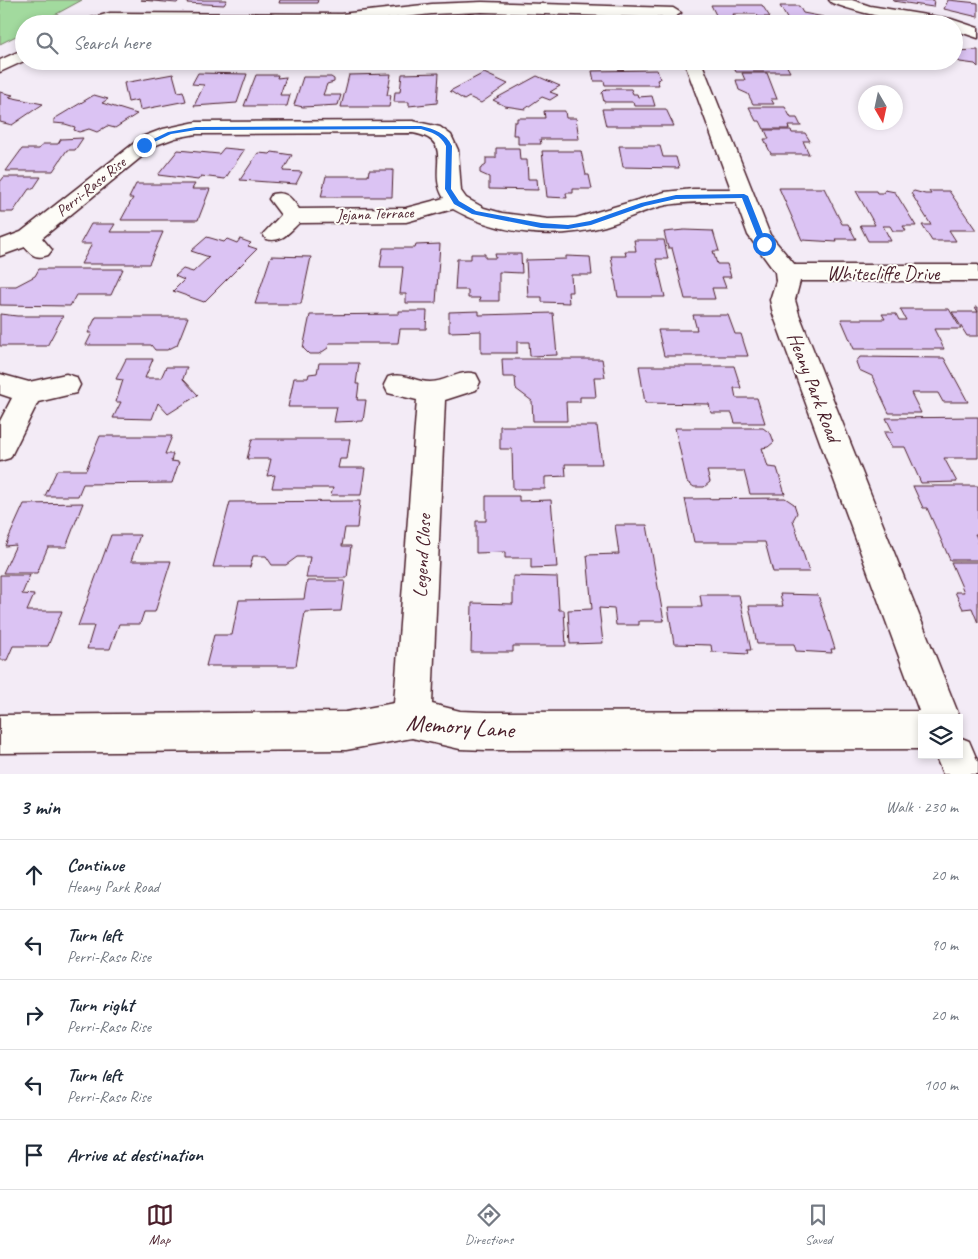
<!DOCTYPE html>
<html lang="en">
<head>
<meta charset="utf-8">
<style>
	:root { --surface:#fff; --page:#f2f2f3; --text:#1f2937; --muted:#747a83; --line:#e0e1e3; --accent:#4a1f2b }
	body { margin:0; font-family:Caveat,sans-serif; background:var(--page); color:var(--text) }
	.controls { position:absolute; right:15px; bottom:15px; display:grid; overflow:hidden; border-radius:0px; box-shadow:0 2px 8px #0003 }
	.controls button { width:45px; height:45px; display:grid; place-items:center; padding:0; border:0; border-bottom:1px solid var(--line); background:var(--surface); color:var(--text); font:25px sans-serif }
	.compass { position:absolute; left:858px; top:85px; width:45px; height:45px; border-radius:50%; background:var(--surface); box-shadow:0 2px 8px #0003; rotate:171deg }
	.stop { position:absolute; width:15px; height:15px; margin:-11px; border:4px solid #1a73e8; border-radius:50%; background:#fff }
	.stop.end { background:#1a73e8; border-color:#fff; box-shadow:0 1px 5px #0008 }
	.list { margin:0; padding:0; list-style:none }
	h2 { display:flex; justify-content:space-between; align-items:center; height:65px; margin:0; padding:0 20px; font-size:21px }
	h2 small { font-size:16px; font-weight:400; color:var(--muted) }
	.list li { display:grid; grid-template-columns:32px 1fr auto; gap:15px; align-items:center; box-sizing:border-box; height:70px; padding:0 20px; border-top:1px solid var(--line) }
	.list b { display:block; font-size:19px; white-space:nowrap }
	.list p { margin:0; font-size:16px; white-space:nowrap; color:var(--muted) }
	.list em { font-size:16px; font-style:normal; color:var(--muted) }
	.icon { flex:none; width:28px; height:28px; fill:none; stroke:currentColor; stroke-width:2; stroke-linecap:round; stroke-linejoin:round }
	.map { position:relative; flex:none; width:978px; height:774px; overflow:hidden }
	.search { position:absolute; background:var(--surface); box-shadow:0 2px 8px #0003; left:15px; right:15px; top:15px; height:55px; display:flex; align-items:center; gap:12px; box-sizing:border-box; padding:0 18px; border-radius:28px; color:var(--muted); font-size:19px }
	.sheet { height:415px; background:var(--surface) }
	nav { display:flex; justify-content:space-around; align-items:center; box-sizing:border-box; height:70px; border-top:1px solid var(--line); background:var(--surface); font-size:14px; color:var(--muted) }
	nav a { display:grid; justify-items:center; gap:2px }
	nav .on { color:var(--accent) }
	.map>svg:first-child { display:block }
	.green { fill:#a2da9e; stroke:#767c64 }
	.building { fill:#dbc3f3; stroke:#4a1f2b }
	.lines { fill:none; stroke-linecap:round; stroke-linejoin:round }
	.street-casing { stroke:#4a1f2b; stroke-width:3 }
	.street { fill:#fdfcf7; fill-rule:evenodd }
	.route { fill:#1a73e8 }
	.labels { text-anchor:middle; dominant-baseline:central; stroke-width:4; stroke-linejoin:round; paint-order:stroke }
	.far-street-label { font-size:16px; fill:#4a1f2b; stroke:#fdfcf7 }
	.street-label { font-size:20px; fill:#4a1f2b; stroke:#fdfcf7 }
	.near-street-label { font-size:24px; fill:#4a1f2b; stroke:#fdfcf7 }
</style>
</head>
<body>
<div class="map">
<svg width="978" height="774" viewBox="0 0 978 774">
	<rect width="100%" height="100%" fill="#f3ebf6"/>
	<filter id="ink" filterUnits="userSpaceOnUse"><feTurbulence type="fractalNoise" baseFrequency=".02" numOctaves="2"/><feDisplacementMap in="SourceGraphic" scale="10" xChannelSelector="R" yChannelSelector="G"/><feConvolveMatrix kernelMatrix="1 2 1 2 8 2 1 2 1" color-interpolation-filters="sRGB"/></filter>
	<g filter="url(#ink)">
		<polygon class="green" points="0,0 82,0 38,24 24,24 24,32 0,44"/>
		<g class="building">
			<polygon points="141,0 179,0 177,3"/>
			<polygon points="189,0 227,0 224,5 187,3"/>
			<polygon points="280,0 318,0 317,3 279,3"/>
			<polygon points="934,0 933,7 893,1 893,0"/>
			<polygon points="948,0 978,3 978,17 944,9"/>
			<polygon points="711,5 762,5 770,17 759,17 756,14 733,14 736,21 719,21"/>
			<polygon points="780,6 799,6 803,13 824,17 828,24 790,24"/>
			<polygon points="843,19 867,24 841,24"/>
			<polygon points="720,22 757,22 758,24 720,24"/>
			<polygon points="978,50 978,67 975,64 960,62 954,57 954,51"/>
			<polygon points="73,61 109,61 108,63 72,63"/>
			<polygon points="167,61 186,61 184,64 165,64"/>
			<polygon points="258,61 289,61 287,66 255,66"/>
			<polygon points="303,61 341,61 339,66 302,65"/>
			<polygon points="736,61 784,61 790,72 736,72 732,63"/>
			<polygon points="657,70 660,79 657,80 659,85 605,85 604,81 594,81 592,71"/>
			<polygon points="198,73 247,74 237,103 194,106 204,85 192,84"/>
			<polygon points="439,73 437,103 409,106 409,102 394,102 395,92 400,92 402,74"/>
			<polygon points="484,73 508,84 481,103 469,97 464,100 450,91"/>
			<polygon points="742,73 767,73 777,99 771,99 774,104 753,104 748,94 739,90 736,80 745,80"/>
			<polygon points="173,74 178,92 183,91 186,101 140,110 138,100 128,102 124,83"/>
			<polygon points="391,74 387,95 391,95 389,107 341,107 349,75"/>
			<polygon points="256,75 278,75 277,78 286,77 280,95 290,95 287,106 244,106"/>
			<polygon points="537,76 560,86 550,92 558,95 550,100 542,97 525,109 505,106 493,100"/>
			<polygon points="303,77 331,77 334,79 334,82 327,84 323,95 341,95 338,105 303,107 294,105"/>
			<polygon points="606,89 631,89 633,94 637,94 638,97 652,96 655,106 634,106 633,102 604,102 602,93"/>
			<polygon points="0,92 13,95 9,97 43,104 12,125 0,122"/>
			<polygon points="94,95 108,99 102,103 137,114 115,128 107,126 97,132 89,129 79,132 74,130 75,127 65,124 54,123 54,119"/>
			<polygon points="749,107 785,107 791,118 797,118 801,126 788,126 789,129 764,129 760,121 756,121"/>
			<polygon points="602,109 666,109 674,126 606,126"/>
			<polygon points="544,111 565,111 566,118 576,118 579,139 540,139 541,144 518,144 518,135 513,135 514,122 517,122 517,118 545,118"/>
			<polygon points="765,130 791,130 792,133 805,133 810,141 803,141 809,154 771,154 764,139 769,139"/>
			<polygon points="83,138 75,150 67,150 53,171 6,171 22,149 39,149 43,144 58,144 61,139"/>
			<polygon points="619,146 660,146 663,157 676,157 679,168 623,167"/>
			<polygon points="224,148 244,150 225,179 201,176 198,180 158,175 178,150 219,154"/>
			<polygon points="496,148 519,148 520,160 527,160 528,179 537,179 538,190 489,189 489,177 480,173 480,169 486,165 486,158 496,158"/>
			<polygon points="542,151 581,151 586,175 589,175 592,189 573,189 573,193 566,193 567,198 547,197"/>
			<polygon points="272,152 292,155 283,171 302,172 296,184 240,180 258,153 270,154"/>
			<polygon points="369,170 393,170 392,197 321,197 326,176 368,176"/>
			<polygon points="4,177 41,177 33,189 29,189 13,212 0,212 0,182"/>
			<polygon points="136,184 195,184 192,189 210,189 198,220 121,220 133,198 129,198"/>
			<polygon points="779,188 824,188 842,224 848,224 856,239 836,239 837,242 802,240"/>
			<polygon points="885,190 895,192 916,226 903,226 906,231 893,231 890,226 883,226 891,241 868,241 860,225 875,225 856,191 876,191 877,193 883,193"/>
			<polygon points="914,191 925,194 931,194 929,191 949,191 976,230 949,230 956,241 932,241 922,225 931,225 911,193"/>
			<polygon points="91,224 115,224 110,232 163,232 149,264 81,264 92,244 80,244"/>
			<polygon points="684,230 713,231 719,251 713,251 717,264 727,264 731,277 722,277 726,288 712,288 715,299 685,299 672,248 668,248 664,232"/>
			<polygon points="207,237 224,242 227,239 237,243 240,239 251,243 248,246 257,249 204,302 173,291 184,280 175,276 183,269 193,272 209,257 191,251"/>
			<polygon points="634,240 664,240 668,259 656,259 665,297 618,297 611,256 626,256 625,251 636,251"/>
			<polygon points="440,244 436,303 406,303 406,294 400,294 403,267 380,267 383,248 415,248 416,245"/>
			<polygon points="471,254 485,254 485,258 496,258 495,254 521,254 522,273 499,272 499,301 479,301 480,298 468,298 468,290 455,290 457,259 471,259"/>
			<polygon points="271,256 311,257 301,304 255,304"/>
			<polygon points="566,256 590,257 592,275 571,275 572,292 568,292 569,303 542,302 542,297 528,297 526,260 566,259"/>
			<polygon points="39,269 123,269 111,295 76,295 70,306 0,305 0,286 16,286 35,276"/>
			<polygon points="975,307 978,307 978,336 967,336 952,312 978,312"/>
			<polygon points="900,309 949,309 961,329 934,329 944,349 854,349 841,319 885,319 882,314 896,314 899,320 906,320"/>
			<polygon points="399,311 427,311 426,329 400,329 398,343 329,343 328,348 319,354 309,354 303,348 310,315 399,314"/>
			<polygon points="479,311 479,315 553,313 557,355 530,356 529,342 517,342 517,353 481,353 481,331 449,332 449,312"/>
			<polygon points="0,314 17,316 63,316 47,346 0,346"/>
			<polygon points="693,315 728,315 735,334 741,334 748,356 664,356 658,330 697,330"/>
			<polygon points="96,317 188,317 177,345 167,350 155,350 151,345 86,345 92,333 88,333"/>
			<polygon points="860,357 944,358 968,402 943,402 938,393 911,393 921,413 889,413 872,376 859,370 856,362"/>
			<polygon points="126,359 153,359 145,378 161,378 166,367 187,367 183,379 198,395 168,414 158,403 152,419 113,418 121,402 116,402 123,380 116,379"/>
			<polygon points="502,359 602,359 605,377 594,377 596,397 580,397 580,402 566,402 567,421 533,421 532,401 516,389 515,377 503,377"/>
			<polygon points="319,363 359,363 356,384 359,384 357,400 366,400 363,421 334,422 337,407 288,407 294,378 308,378 309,374 317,373"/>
			<polygon points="639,366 734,366 741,388 734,388 736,398 757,398 765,423 735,423 732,413 711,413 709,404 645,403"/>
			<polygon points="978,417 978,458 944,458 957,482 921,483 905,447 891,447 884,432 893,432 886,418"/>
			<polygon points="500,426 597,426 602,464 565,464 566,476 545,477 545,489 513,489 512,449 500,449"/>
			<polygon points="675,428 763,428 771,434 774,442 768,447 762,448 768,467 777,468 785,494 750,494 744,471 707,471 710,482 704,487 694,487 687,482"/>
			<polygon points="100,436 172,436 165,454 173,454 171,461 179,462 172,483 83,484 78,496 45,496 57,470 86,470"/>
			<polygon points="252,439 350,439 347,459 340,459 338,468 365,468 361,495 331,495 333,488 272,488 275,475 267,476 271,459 247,459"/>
			<polygon points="913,486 978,486 978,534 975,534 978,540 978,560 950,560 927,508 923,508"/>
			<polygon points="486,496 519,496 519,501 551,500 557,567 531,568 531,558 505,558 505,552 476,553 476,521 486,521"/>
			<polygon points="785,498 794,504 797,513 793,520 809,572 773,572 765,542 694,542 685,499"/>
			<polygon points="360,501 357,528 345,528 342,546 351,546 347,578 306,578 310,557 297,557 286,565 272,565 266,556 253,556 250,567 213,567 230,502"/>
			<polygon points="83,503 66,547 48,547 37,573 3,573 16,545 5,546 24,504"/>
			<polygon points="615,525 647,525 664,621 639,621 639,625 616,625 614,609 599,608 603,643 570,644 568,610 592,609 587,555 619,554"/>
			<polygon points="111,535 140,535 131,561 171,561 155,612 144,612 140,624 119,624 110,649 87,649 94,626 78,626"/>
			<polygon points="951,562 978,562 978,623 972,608 963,609 955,592 964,592"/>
			<polygon points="0,575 30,575 22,594 34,595 27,611 62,611 48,646 13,646 7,660 0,660"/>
			<polygon points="513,576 557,577 559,610 564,610 566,646 513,646 513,652 471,652 472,603 513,604"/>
			<polygon points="307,581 345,581 341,611 305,612 296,666 206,666 214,635 232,635 239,600 304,599"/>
			<polygon points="780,594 818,595 835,649 831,649 832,653 796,651 794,644 757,644 749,606 783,606"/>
			<polygon points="700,595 739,595 751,650 747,650 748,654 712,652 711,645 674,644 668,607 702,607"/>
		</g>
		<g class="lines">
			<g class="street-casing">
				<g id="street">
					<path d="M829 0H852L870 6 951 19 978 28V38L954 30V24C912 24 872 17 832 3Z"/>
					<polygon points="482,2 673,8 681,13 673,18 482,12 432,14 341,24 134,22 79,24 81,21 110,13 341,14 432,4"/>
					<polygon points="24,49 24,61 0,72 0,60"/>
					<path d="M684 61H701L770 235 795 265H978V281H800L795 300 799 314 960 718 959 720V718H922V749L487 750 460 749 412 738 346 750 0 753V715L346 712 394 703 417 400 388 393 384 385 388 377C404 372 415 382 430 382 447 382 459 369 476 374L480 382 476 390 445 400 432 704 460 711 487 712 919 711 773 314 770 300 776 281 775 272 748 235 736 202C713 202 690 201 667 205 646 209 626 220 605 226 556 240 498 235 453 209L406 222 299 223C288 233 282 243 266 239L263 234 281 215 269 199 272 194C287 191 291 198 299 209L406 208 444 198C426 170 457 141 413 133L196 134 175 138 156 145 42 238 52 250 48 255C37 259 32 256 25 247L0 256V240L21 232 142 137 163 129 196 122 413 121 440 127 451 135 458 150 461 191 466 198 484 208 502 213 548 219 576 218 665 192 693 189H731Z"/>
					<polygon points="0,374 29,382 66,374 76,377 80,385 76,393 38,402 10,458 0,461 0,421 12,398 0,394"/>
					<polygon points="959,737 969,741 978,762 978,774 943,774 935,755 959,755"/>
				</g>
			</g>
			<use href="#street" class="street"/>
		</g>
	</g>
	<path class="route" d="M421 126C434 129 446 133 452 146L451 189 459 201 476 211 541 223 568 225 590 221 641 203 676 195 744 194 748 196 767 244 764 246 760 244 742 198 676 199 645 206 591 225 568 229 541 228 472 214 454 204 445 189 446 146C441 135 431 132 421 129L196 130 171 134 146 146 141 145 168 132 196 127Z"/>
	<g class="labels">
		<g class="far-street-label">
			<text transform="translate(91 187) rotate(-39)">Perri-Raso Rise</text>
			<text transform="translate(375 214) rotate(-2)">Jejana Terrace</text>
		</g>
		<g class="street-label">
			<text x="883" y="273">Whitecliffe Drive</text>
			<text transform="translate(814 387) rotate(69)">Heany Park Road</text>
			<text transform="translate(422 556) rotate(-87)">Legend Close</text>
		</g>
		<g class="near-street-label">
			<text transform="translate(460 726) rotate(4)">Memory Lane</text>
		</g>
	</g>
</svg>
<div class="controls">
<button><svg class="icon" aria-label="layers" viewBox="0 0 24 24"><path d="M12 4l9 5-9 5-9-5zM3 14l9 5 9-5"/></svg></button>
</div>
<svg class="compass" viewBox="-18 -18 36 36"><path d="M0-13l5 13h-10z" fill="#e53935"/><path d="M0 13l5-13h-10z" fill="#747a83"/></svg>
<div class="stop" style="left:764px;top:244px"></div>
<div class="stop end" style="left:144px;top:145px"></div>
<div class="search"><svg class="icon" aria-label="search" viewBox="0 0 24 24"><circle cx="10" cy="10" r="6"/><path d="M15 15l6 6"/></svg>Search here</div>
</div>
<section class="sheet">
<h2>3 min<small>Walk · 230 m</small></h2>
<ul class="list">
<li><svg class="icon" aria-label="ahead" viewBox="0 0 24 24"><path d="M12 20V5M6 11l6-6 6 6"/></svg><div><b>Continue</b><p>Heany Park Road</p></div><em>20 m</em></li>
<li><svg class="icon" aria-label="left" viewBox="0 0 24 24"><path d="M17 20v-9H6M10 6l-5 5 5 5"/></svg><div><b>Turn left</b><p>Perri-Raso Rise</p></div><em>90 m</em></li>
<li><svg class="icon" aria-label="right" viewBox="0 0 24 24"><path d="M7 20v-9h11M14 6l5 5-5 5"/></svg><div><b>Turn right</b><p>Perri-Raso Rise</p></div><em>20 m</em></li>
<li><svg class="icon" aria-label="left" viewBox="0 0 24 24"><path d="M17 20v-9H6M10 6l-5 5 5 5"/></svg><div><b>Turn left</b><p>Perri-Raso Rise</p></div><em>100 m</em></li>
<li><svg class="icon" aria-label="arrive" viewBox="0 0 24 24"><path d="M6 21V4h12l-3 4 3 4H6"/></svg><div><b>Arrive at destination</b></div></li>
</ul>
</section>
<nav>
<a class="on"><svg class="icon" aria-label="map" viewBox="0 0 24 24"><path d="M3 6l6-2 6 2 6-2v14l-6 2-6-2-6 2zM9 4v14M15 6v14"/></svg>Map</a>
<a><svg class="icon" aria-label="directions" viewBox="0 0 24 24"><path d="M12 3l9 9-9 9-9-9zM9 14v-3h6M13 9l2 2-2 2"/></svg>Directions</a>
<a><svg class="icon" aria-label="saved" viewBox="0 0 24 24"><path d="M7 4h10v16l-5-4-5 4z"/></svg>Saved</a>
</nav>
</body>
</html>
